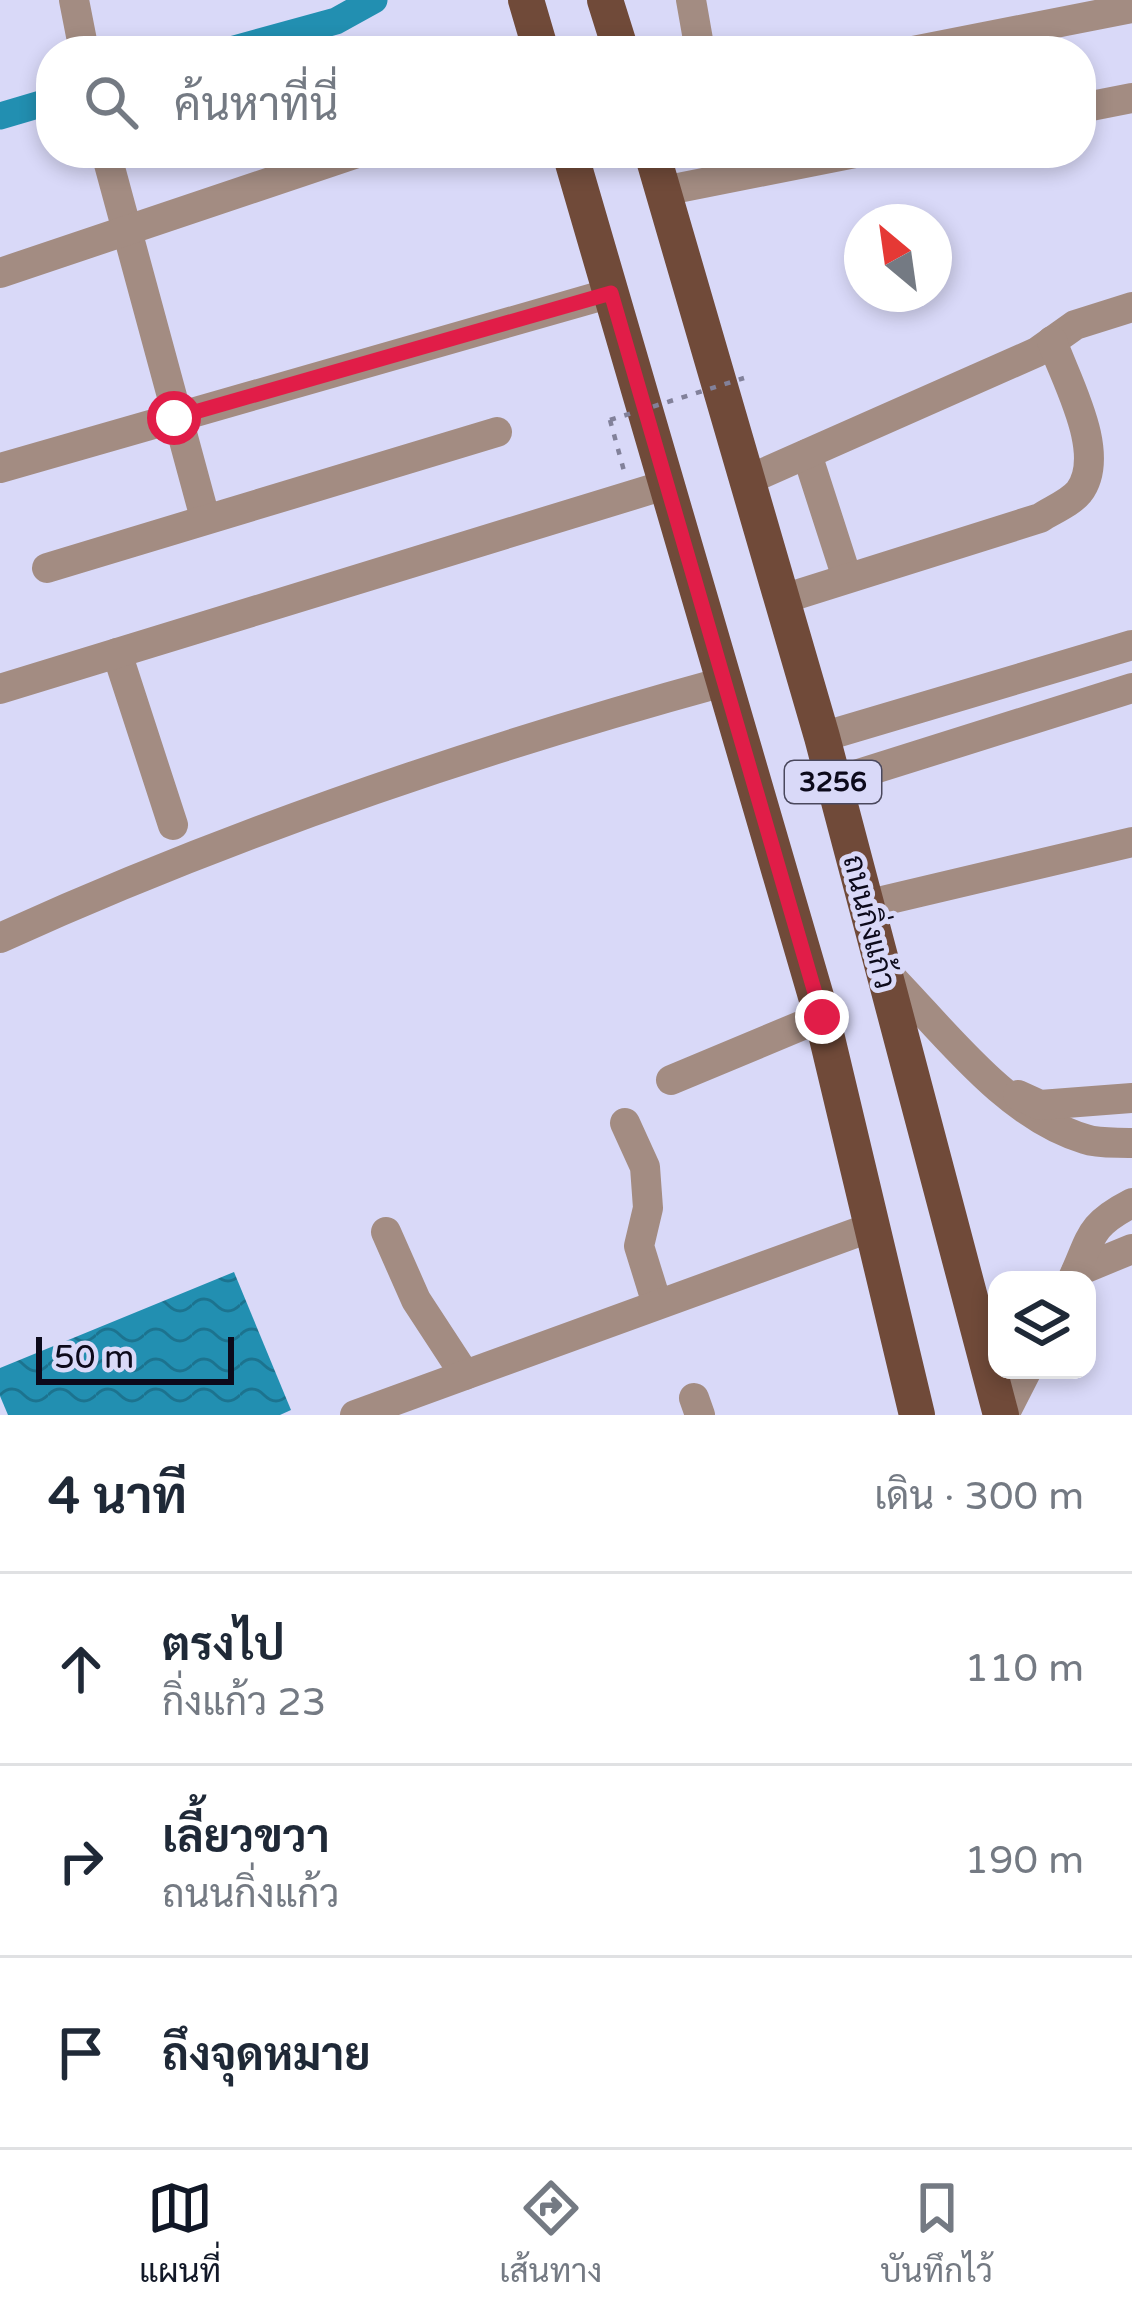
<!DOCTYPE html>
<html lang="th">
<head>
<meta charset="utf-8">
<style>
	:root { --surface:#fff; --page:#f6f6f7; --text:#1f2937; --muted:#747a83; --line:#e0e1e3; --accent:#111827 }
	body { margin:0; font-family:"Varela Round",Sarabun,sans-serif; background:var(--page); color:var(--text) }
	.controls { position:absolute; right:36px; bottom:36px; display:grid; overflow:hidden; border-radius:24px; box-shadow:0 6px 18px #0003 }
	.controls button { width:108px; height:108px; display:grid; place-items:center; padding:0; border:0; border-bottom:3px solid var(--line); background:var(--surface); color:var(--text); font:60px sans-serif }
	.compass { position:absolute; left:844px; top:204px; width:108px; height:108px; border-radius:50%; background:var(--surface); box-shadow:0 6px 18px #0003; rotate:331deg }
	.scale { position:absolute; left:36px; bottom:30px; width:198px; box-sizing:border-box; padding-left:12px; border:6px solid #0c0a1b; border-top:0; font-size:33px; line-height:42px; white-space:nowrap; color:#0c0a1b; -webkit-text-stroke:9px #d9d9f8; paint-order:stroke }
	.stop { position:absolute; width:36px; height:36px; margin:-27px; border:9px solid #e11d48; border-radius:50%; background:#fff }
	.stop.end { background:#e11d48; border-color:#fff; box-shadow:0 3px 12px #0008 }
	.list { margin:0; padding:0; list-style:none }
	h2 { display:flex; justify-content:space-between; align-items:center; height:156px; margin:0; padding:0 48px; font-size:51px }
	h2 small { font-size:39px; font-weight:400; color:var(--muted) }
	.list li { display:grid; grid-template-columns:78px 1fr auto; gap:36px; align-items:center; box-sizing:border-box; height:192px; padding:0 48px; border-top:3px solid var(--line) }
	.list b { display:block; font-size:45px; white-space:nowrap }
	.list p { margin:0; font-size:39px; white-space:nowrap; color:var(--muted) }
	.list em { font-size:39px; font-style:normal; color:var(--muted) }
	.icon { flex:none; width:66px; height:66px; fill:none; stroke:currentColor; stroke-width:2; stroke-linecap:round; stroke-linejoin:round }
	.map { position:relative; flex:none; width:1132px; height:1415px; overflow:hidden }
	.search { position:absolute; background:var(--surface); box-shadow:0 6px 18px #0003; left:36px; right:36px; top:36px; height:132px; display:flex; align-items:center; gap:30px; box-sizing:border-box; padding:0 42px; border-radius:48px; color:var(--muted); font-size:45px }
	.sheet { height:732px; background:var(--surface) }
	nav { display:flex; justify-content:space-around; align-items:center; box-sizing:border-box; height:168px; border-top:3px solid var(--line); background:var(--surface); font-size:33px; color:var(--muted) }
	nav a { display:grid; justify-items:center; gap:6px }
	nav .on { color:var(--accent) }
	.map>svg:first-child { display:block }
	.water { fill:url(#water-waves) }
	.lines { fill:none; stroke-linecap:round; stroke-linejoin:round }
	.canal { stroke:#228fb1; stroke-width:27 }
	.path { stroke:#82819a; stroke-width:4.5; stroke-dasharray:6 9; stroke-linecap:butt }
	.minor { stroke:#a38c82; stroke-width:30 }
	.major { stroke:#704a39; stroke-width:36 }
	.path-bridge { stroke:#82819a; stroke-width:4.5; stroke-dasharray:6 9; stroke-linecap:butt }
	.route { stroke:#e11d48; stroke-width:15 }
	.labels { text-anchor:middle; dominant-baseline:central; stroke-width:10; stroke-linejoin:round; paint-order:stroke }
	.shield { fill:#d9d9f8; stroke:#4a485d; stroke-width:3 }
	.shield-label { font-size:27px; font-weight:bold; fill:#0c0a1b }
	.street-label { font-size:30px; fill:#0c0a1b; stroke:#d9d9f8 }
</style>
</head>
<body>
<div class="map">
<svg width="1132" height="1415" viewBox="0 0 1132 1415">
	<defs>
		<pattern id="water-waves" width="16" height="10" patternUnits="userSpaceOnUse" patternTransform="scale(3)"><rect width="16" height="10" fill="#228fb1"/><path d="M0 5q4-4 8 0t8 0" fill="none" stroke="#1c738f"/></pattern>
	</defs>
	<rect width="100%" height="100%" fill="#d9d9f8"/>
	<polygon class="water" points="234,1272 291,1410 280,1415 8,1415 0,1396 0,1368"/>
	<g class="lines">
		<g class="canal">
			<polyline points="227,51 336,21 374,0"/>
			<polyline points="0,116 51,101"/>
		</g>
		<polyline class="path" points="610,420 624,471"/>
		<g class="minor">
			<polyline points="74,0 84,51"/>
			<polyline points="691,0 700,51"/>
			<polyline points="913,51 1132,8"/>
			<polyline points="1081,108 1132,98"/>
			<polyline points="106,153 205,518"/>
			<polyline points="663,191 855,153"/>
			<polyline points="0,273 357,153"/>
			<polyline points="807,454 847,578"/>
			<polyline points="0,468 611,293"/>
			<polyline points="750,479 1037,352 1075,325 1132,307"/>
			<polyline points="47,568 497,432"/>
			<path d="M783 599 1040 518C1052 510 1070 503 1079 492 1108 454 1066 381 1052 341"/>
			<polyline points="117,653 173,825"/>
			<polyline points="0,689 665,485"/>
			<polyline points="822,737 1132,645"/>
			<polyline points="833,782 1132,688"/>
			<polyline points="865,905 1132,842"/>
			<path d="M0 938C235 831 475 750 723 682"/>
			<path d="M883 969C941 1027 1004 1115 1085 1139 1099 1144 1117 1142 1132 1143"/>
			<polyline points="671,1080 822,1017"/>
			<polyline points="1018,1095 1040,1105 1132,1098"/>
			<polyline points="625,1123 645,1167 648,1208 639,1246 657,1304"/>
			<polyline points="386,1232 416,1300 465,1375"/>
			<polyline points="1076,1272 1132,1249"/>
			<path d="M1072 1280C1092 1238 1087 1226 1132 1203"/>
			<polyline points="694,1398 700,1415"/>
			<polyline points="355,1415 872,1227"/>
			<polyline points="1004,1415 1027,1370"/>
		</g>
		<g class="major">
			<polyline points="526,0 541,51"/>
			<polyline points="605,0 621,51"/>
			<polyline points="570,153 822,1017 917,1415"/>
			<polyline points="652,153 822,737 1001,1415"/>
		</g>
		<polyline class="path-bridge" points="610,420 744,378"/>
	</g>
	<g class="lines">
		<polyline class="route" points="174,418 611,293 822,1017"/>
	</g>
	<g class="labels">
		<rect class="shield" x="785" y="761" width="96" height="42" rx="9"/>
		<g class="shield-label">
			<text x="833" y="782">3256</text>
		</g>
		<g class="street-label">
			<text transform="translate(869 922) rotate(76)">ถนนกิ่งแก้ว</text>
		</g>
	</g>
</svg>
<div class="controls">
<button><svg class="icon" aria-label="layers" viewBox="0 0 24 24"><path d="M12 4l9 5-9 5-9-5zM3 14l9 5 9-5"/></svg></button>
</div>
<svg class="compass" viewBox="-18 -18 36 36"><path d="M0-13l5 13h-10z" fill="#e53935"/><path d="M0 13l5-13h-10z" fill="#747a83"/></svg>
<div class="scale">50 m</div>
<div class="stop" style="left:174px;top:418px"></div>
<div class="stop end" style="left:822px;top:1017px"></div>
<div class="search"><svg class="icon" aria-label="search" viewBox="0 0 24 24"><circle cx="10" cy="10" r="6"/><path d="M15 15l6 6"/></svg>ค้นหาที่นี่</div>
</div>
<section class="sheet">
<h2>4 นาที<small>เดิน · 300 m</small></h2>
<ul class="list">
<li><svg class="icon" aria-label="ahead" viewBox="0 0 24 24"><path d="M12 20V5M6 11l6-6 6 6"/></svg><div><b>ตรงไป</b><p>กิ่งแก้ว 23</p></div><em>110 m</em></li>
<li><svg class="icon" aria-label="right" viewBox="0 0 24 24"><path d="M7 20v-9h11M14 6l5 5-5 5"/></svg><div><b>เลี้ยวขวา</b><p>ถนนกิ่งแก้ว</p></div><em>190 m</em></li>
<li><svg class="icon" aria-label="arrive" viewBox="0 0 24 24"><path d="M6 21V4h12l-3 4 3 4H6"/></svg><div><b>ถึงจุดหมาย</b></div></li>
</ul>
</section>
<nav>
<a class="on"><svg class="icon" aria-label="map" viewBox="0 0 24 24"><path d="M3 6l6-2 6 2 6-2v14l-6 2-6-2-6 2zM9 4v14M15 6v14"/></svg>แผนที่</a>
<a><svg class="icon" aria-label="directions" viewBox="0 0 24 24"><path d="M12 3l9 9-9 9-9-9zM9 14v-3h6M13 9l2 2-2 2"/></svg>เส้นทาง</a>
<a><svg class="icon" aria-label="saved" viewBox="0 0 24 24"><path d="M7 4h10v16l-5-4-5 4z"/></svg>บันทึกไว้</a>
</nav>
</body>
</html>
